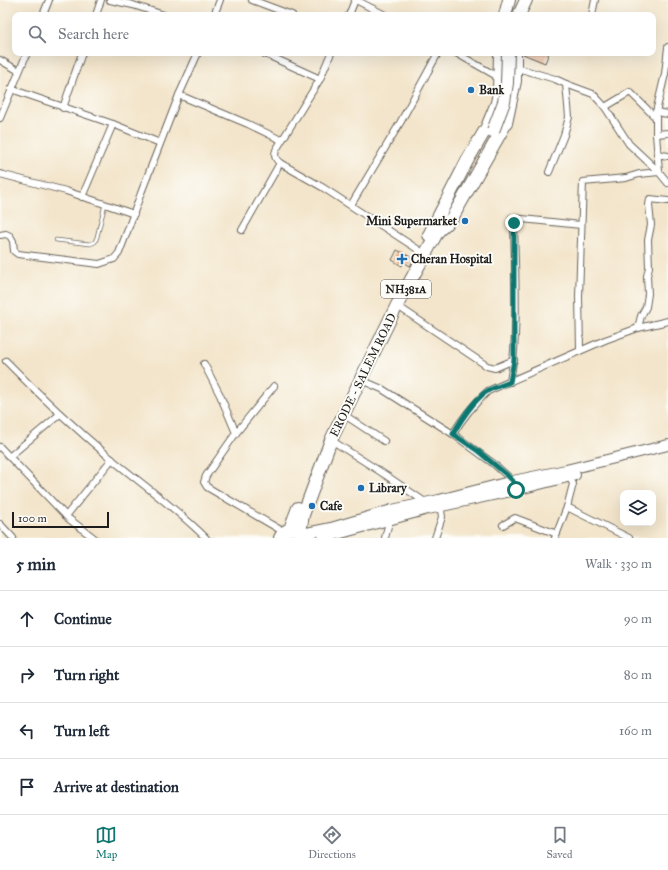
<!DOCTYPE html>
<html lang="en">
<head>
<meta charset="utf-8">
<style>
	:root { --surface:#fff; --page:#f2f2f3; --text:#1f2937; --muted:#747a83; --line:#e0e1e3; --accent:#0f766e }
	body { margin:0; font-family:"IM FELL Great Primer",serif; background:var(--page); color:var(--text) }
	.controls { position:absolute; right:12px; bottom:12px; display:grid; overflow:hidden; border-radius:8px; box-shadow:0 4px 16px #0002 }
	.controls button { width:36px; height:36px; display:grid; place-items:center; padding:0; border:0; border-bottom:1px solid var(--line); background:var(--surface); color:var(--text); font:20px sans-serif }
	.scale { position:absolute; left:12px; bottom:10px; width:97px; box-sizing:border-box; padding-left:4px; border:2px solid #1c1c1c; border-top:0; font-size:11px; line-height:14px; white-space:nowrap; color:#1c1c1c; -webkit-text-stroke:3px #fdfcf7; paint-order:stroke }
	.stop { position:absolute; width:12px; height:12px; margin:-9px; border:3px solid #0f766e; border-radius:50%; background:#fff }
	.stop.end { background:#0f766e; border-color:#fff; box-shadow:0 1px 4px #0008 }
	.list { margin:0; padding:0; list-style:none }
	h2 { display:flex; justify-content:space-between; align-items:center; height:52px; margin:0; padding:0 16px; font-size:17px }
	h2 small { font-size:13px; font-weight:400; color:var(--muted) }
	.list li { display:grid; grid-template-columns:26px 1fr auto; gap:12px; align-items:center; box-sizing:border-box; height:56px; padding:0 16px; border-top:1px solid var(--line) }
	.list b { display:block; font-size:15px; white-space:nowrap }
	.list em { font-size:13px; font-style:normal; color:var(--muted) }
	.icon { flex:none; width:22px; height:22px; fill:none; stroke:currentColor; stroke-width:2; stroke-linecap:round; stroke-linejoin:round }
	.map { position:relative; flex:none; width:668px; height:538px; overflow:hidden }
	.search { position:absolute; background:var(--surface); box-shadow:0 4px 16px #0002; left:12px; right:12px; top:12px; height:44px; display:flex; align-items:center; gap:10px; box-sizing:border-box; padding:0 14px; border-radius:8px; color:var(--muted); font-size:15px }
	.sheet { height:276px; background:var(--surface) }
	nav { display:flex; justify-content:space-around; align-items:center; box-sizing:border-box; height:56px; border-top:1px solid var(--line); background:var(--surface); font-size:11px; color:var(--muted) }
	nav a { display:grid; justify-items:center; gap:2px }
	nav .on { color:var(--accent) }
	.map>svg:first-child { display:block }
	.building { fill:#e7ac84 }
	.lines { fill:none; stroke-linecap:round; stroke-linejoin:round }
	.lane-casing { stroke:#676259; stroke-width:4.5 }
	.street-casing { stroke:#676259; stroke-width:8 }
	.primary-casing { stroke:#676259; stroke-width:12 }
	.highway-casing { stroke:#676259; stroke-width:14 }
	.lane { stroke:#fff; stroke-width:3 }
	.street { stroke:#fff; stroke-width:6 }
	.primary { stroke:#fff; stroke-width:10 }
	.highway { stroke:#fff; stroke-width:12 }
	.highway-bridge-casing { stroke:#676259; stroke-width:14; stroke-linecap:butt }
	.highway-bridge { stroke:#fff; stroke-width:12 }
	.route { stroke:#0f766e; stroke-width:5 }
	.poi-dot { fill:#1f6fb2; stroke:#fdfcf7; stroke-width:1.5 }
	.labels { text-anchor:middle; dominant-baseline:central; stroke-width:4; stroke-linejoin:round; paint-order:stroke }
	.shield { fill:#fdfcf7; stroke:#605f5e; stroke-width:1 }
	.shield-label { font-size:11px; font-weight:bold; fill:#1c1c1c }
	.poi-label { font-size:12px; font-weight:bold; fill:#1c1c1c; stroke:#fdfcf7; text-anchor:start }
	.street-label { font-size:12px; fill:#1c1c1c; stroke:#fdfcf7 }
</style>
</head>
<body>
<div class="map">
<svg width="668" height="538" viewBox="0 0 668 538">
	<rect width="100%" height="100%" fill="#fdfcf7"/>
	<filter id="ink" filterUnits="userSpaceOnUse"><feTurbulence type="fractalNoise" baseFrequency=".025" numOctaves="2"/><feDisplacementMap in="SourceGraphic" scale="8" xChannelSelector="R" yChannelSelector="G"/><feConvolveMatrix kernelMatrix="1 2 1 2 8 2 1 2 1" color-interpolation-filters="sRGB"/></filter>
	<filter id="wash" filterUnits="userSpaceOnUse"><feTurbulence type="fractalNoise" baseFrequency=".012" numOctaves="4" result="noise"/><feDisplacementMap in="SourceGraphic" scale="16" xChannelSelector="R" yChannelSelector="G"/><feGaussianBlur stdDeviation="0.9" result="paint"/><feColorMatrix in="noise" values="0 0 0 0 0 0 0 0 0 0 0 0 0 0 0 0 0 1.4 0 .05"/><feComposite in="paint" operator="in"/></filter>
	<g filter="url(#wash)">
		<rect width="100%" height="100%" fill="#f3e5cb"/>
		<g id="blocks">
			<g class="building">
				<polygon points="524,53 549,53 545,63 523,54"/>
				<polygon points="397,250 414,259 410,266 403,262 402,266 392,260"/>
			</g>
		</g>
	</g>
	<g filter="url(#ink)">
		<use href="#blocks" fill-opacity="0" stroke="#676259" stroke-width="1"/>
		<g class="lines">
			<g class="lane-casing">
				<polyline id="lane" points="56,240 90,244 95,242 97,237 105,204"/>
			</g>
			<g class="street-casing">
				<g id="street">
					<polyline points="110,0 133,5 164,15"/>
					<polyline points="252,0 292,15"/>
					<polyline points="356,0 385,15"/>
					<polyline points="43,15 49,0"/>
					<polyline points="96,15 101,0"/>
					<polyline points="214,15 220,0"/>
					<polyline points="349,15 355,0"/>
					<polyline points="592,15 595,0"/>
					<polyline points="263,53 320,79"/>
					<path d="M331 53 320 79 276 150C274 156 275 159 280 163L322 187 425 254"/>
					<polyline points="456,53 500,78"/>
					<polyline points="0,60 19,71"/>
					<polyline points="514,67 555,79 566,84 593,94 605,107 629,144 659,172 668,183"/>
					<polyline points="11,89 113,124 160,143"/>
					<polyline points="179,95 248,124 281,140"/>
					<polyline points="605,107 630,92 656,118"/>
					<polyline points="63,108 82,53"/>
					<polyline points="656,112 668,114"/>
					<polyline points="0,118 27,53"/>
					<polyline points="656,134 668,133"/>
					<polyline points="657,154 668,156"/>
					<polyline points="549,172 564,135 569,117 566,84"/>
					<polyline points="0,174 66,191 134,214"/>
					<polyline points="82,197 113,124"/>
					<polyline points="351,205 400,123 438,53"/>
					<polyline points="242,230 280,163"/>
					<polyline points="0,235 6,234 10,236 13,241 14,251 18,254 99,264 114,259 119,253 127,232 141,193 179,95 198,53"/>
					<polyline points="396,305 487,366 495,368 514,360"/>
					<polyline points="638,328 641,316 646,307 648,294 647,276 649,267 648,240 651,225 649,205 650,199 668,201"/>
					<polyline points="580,350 579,296 583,182 626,178 639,174 659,172 656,134 656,112 665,74 668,47"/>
					<path d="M6 361C41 397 77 430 115 462 146 487 178 510 206 538"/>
					<polyline points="204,364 220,395 236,433"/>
					<polyline points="359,379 382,389 453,434 494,464 514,482"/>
					<path d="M510 382C519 332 515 275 514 223L512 218 581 225"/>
					<polyline points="274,386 236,433 206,476 204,482 207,487 212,490 284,532"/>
					<polyline points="343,414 384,441"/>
					<path d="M453 434C463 417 474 404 488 391L605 340 638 328 668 321"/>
					<polyline points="331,440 387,476 425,502"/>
					<polyline points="0,447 69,519 94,538"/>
					<polyline points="9,457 60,414"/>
					<polyline points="568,474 573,484 567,507 629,538"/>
					<polyline points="66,516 112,459"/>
					<polyline points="0,524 13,538"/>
					<polyline points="503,525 515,518 557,534"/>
					<polyline points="385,538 390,518"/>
					<polyline points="435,538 442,517 440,503"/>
					<polyline points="555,538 567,507"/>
				</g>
			</g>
			<g class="primary-casing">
				<g id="primary">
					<polyline points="302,534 331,528 392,510 439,500 513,481 566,470 668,445"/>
					<polyline points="323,538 428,509 516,490 575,475"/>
				</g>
			</g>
			<g class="highway-casing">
				<g id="highway">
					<polyline points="505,15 509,0"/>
					<polyline points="519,15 526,0"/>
					<polyline points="429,235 467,161 487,127 497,103 499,92 500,53"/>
					<polyline points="290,529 298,508"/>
					<polyline points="300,532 303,515 331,440 397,305 438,231 452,218 506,123 515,81 515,53"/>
					<path d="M280 538C283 531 289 528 297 530"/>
				</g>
			</g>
			<use href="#lane" class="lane"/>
			<use href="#street" class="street"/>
			<use href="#primary" class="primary"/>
			<use href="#highway" class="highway"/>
			<g class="highway-bridge-casing">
				<polyline id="highway-bridge" points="493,131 504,102 507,83 508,53"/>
			</g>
			<use href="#highway-bridge" class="highway-bridge"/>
		</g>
	</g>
	<g class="lines" filter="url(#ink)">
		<path class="route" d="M514 223V360L510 382C503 385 496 387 489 390 475 398 461 420 453 434L478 451 507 475 513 481 516 490"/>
	</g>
	<g class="poi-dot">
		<circle cx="471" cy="90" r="4"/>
		<circle cx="465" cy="221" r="4"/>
		<path d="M400 253h4v4h4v4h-4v4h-4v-4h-4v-4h4z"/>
		<circle cx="361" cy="488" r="4"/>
		<circle cx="312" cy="506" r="4"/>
	</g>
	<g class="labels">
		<rect class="shield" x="381" y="280" width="50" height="18" rx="3"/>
		<g class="shield-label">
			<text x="406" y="289">NH381A</text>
		</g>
		<g class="poi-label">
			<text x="479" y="90">Bank</text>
			<text x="457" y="221" text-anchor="end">Mini Supermarket</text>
			<text x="411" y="259">Cheran Hospital</text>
			<text x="369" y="488">Library</text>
			<text x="320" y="506">Cafe</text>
		</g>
		<g class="street-label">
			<text transform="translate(363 375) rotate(-64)">ERODE - SALEM ROAD</text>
		</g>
	</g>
</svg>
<div class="controls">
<button><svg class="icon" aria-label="layers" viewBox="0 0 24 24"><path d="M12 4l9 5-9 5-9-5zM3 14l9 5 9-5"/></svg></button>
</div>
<div class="scale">100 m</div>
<div class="stop" style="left:516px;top:490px"></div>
<div class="stop end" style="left:514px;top:223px"></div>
<div class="search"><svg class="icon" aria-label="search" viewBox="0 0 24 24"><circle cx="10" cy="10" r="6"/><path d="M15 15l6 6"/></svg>Search here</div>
</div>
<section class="sheet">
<h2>5 min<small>Walk · 330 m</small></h2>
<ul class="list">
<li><svg class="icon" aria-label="ahead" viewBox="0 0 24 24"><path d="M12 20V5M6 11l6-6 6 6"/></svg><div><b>Continue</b></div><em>90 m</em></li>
<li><svg class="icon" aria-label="right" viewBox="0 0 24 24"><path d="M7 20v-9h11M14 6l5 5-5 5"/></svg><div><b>Turn right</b></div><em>80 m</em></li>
<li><svg class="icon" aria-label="left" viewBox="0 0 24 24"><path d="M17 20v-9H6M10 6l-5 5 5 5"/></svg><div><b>Turn left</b></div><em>160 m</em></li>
<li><svg class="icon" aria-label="arrive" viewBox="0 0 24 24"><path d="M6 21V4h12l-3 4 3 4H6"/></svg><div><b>Arrive at destination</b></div></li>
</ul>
</section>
<nav>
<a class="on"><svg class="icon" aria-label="map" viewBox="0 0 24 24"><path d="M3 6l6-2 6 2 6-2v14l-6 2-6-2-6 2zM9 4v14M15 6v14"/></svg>Map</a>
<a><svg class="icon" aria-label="directions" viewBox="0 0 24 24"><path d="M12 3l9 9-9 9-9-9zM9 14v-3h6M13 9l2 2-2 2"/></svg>Directions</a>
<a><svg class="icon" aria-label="saved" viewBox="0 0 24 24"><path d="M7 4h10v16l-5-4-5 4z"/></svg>Saved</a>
</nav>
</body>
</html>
